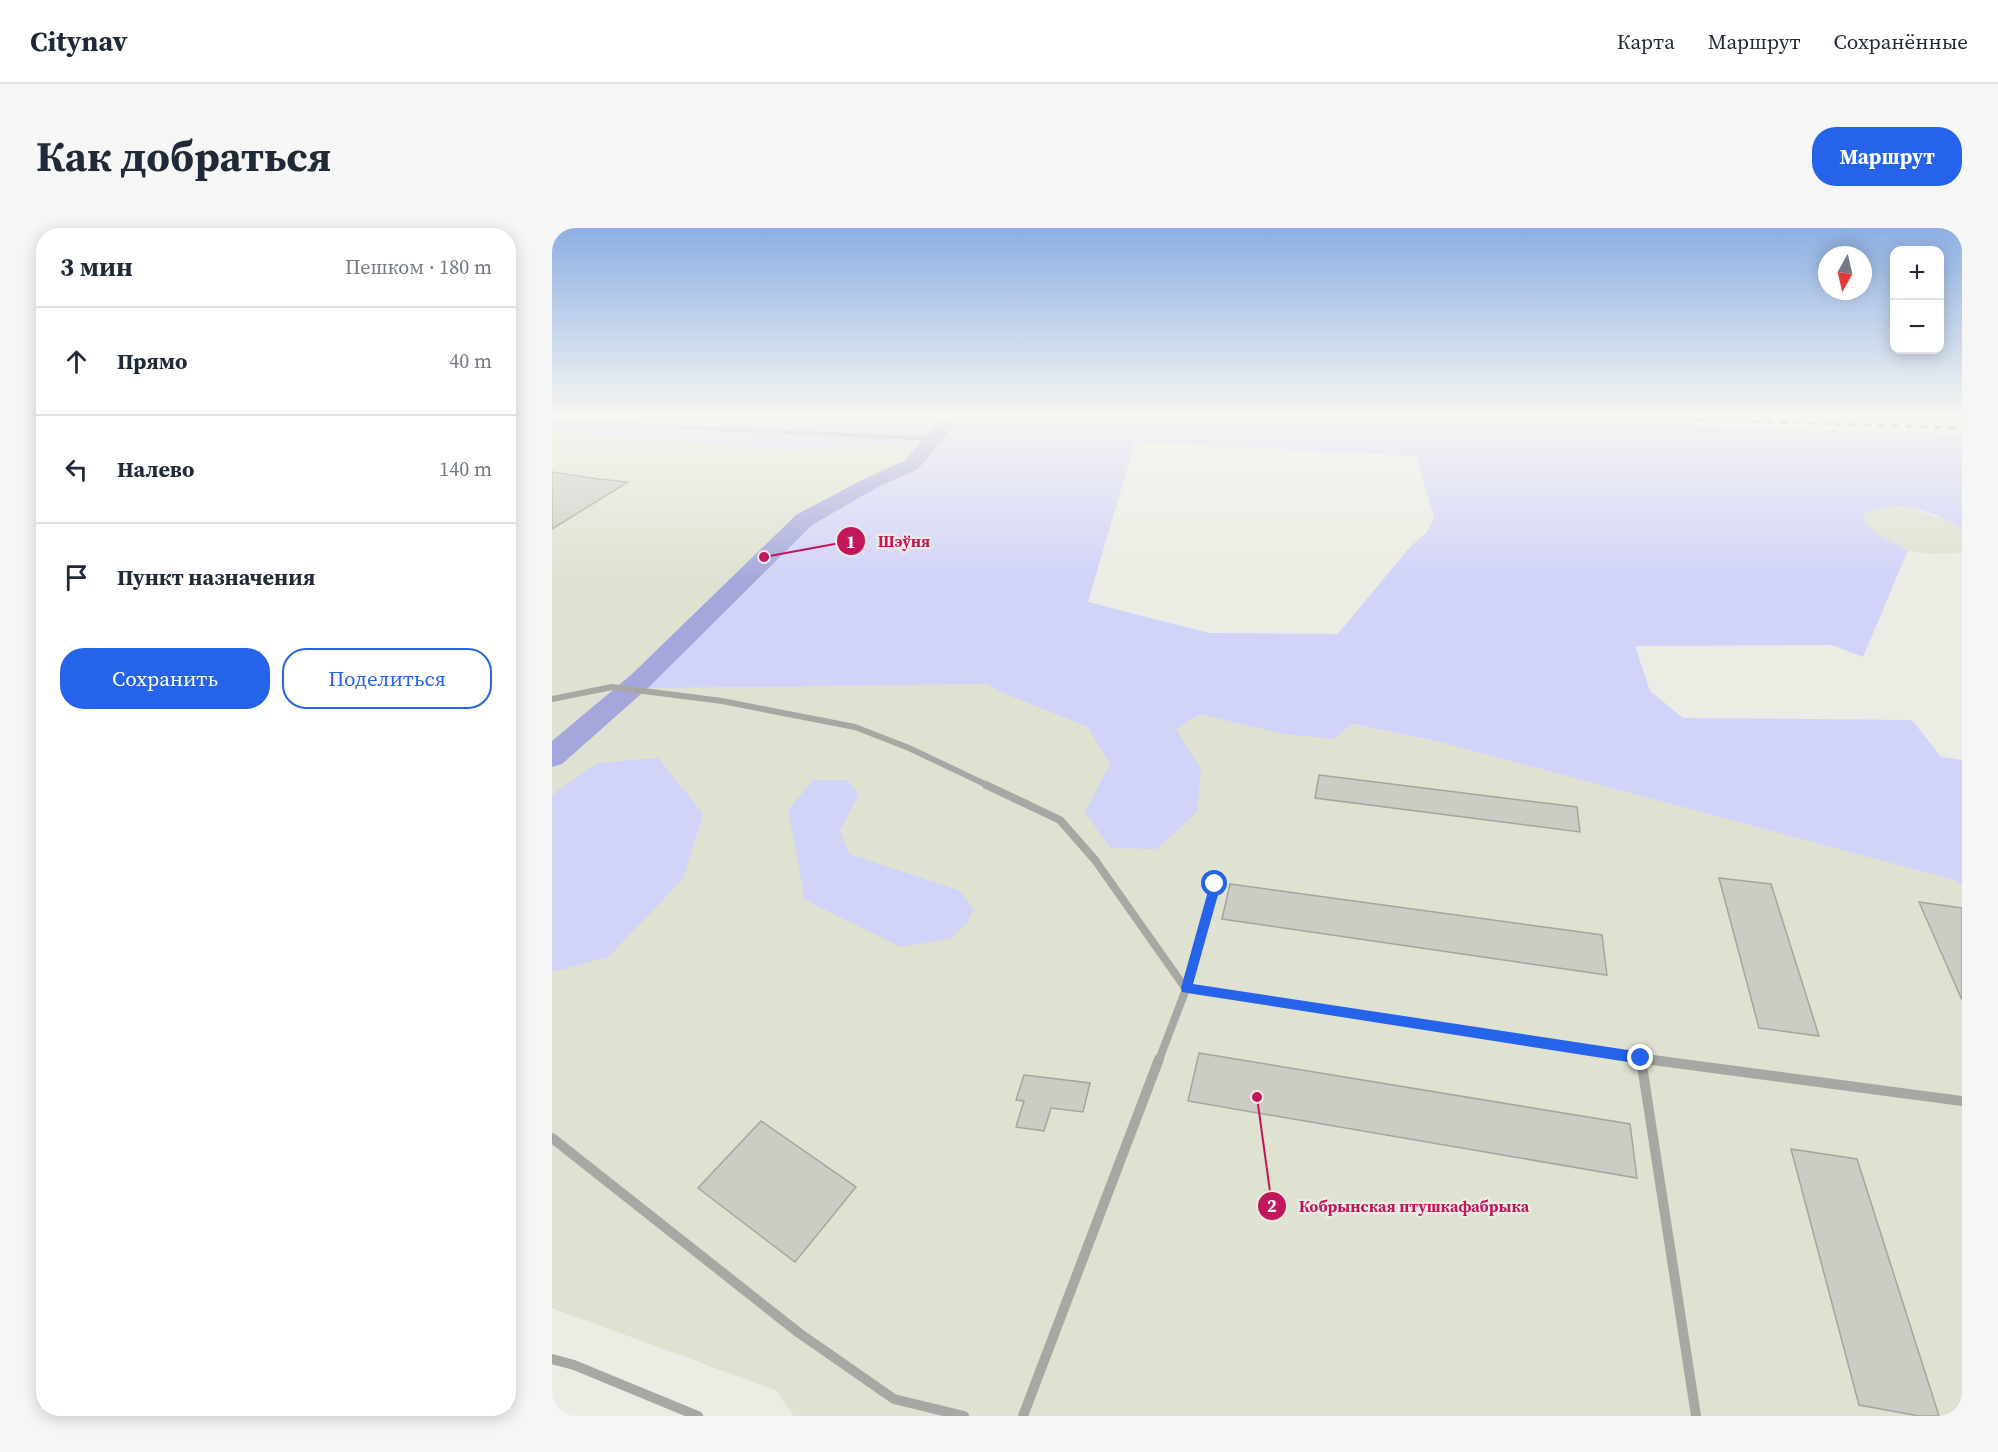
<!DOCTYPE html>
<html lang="ru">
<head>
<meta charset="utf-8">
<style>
	:root { --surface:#fff; --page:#f6f6f7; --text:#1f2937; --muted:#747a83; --line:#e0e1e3; --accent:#2563eb }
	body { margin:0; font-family:"Source Serif 4",serif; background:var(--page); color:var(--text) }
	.controls { position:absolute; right:18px; top:18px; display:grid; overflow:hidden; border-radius:12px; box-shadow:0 3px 15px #0003 }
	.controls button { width:54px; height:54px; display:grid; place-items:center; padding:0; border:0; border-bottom:2px solid var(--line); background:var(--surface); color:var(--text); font:30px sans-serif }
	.compass { position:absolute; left:1266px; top:18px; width:54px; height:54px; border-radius:50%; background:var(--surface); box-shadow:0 3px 15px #0003; rotate:188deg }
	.stop { position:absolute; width:18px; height:18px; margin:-14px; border:4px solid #2563eb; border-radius:50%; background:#fff }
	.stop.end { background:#2563eb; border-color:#fff; box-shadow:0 2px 6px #0008 }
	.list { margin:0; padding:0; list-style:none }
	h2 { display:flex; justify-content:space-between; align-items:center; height:78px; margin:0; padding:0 24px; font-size:26px }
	h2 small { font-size:20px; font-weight:400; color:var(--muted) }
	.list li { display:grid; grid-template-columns:39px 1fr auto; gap:18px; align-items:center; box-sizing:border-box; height:108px; padding:0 24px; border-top:2px solid var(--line) }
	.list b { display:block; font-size:22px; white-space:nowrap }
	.list em { font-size:20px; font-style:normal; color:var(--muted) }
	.actions { display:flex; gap:12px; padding:18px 24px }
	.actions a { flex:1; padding:14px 0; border:2px solid var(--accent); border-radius:24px; text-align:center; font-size:21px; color:var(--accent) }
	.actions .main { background:var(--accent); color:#fff }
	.icon { flex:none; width:33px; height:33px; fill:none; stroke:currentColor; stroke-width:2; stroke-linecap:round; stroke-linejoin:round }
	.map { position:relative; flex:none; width:1410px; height:1188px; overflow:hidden; border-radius:24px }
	header { display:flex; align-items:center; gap:36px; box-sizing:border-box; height:84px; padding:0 30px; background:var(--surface); border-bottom:2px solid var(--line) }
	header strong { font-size:28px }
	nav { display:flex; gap:33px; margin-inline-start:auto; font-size:21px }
	.intro { display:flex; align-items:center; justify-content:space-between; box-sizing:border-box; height:144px; padding:0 36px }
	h1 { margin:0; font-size:42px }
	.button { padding:15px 27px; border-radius:24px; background:var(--accent); color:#fff; font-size:21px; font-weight:700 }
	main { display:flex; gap:36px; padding:0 36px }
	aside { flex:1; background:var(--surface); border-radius:24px; box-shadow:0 3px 15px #0003 }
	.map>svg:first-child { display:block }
	.built { fill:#dfe1d1 }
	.green { fill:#d1d3f8; fill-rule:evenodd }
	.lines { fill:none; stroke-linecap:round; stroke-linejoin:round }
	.stream { stroke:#a5a7dc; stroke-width:4 }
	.river { fill:#a5a7dc; fill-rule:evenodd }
	.building { fill:#ccccc4; stroke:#a4a59d; stroke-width:1.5 }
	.service-far2 { stroke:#a7a8a4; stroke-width:6 }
	.service-far1 { stroke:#a7a8a4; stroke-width:8 }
	.service { stroke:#a7a8a4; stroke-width:10 }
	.rail { stroke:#6b6b66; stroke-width:3; stroke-dasharray:7 7; stroke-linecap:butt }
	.route { fill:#2563eb }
	.leader { fill:none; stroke:#c2185b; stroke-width:2 }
	.callout-dot { fill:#c2185b; stroke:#ebece3; stroke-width:2 }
	.mark-label { font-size:18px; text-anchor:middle; font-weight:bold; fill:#fff }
	.callout-label { font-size:16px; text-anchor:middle; font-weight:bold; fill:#c2185b; stroke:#ebece3; stroke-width:4.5; stroke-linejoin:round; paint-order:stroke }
</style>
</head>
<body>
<header>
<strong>Citynav</strong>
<nav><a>Карта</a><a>Маршрут</a><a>Сохранённые</a></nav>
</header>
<div class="intro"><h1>Как добраться</h1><a class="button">Маршрут</a></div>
<main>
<aside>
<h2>3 мин<small>Пешком · 180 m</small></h2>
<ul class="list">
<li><svg class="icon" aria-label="ahead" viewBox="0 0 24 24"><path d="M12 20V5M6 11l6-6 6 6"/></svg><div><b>Прямо</b></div><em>40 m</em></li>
<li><svg class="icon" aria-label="left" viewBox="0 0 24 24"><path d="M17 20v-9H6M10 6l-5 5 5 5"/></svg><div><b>Налево</b></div><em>140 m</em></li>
<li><svg class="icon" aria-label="arrive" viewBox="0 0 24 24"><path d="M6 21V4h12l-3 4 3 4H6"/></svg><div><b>Пункт назначения</b></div></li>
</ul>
<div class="actions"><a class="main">Сохранить</a><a>Поделиться</a></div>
</aside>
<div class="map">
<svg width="1410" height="1188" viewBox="0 0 1410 1188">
	<rect width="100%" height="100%" fill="#ebece3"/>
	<g class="built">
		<polygon points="0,204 234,222 370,215 357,231 237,293 70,460 585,454 884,513 1402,652 1410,657 1410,1188 242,1188 223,1162 0,1080"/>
		<polygon points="1340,279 1360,280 1399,294 1410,302 1410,325 1376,326 1356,322 1323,305 1313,295 1312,287 1322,281"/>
	</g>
	<g class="green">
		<polygon points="0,187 392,187 370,215 234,222 0,204"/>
		<path d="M408 187H802L1410 206V302C1385 283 1341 269 1312 287L1313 295 1323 305 1356 322 1311 429 1280 417 1083 418 1098 463 1131 490 1360 492 1389 529 1410 532V657L1402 652 884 513 800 496 782 511 732 506 648 486 624 501 649 541 645 584 605 621 558 620 533 584 558 536 536 499 454 466 435 456 93 460 257 295 275 281 367 237ZM583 214 864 228 882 290 875 304 857 320 786 406 657 405 536 374Z"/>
		<polygon points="106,530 151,586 131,651 56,729 0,744 0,567 45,535"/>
		<polygon points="261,552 295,552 307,566 288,603 297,626 406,662 422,681 414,696 398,711 349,719 253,672 236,582"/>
	</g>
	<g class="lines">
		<polyline class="stream" points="0,193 383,211"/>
		<polygon class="river" points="393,187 411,187 366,241 324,260 260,297 98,458 10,536 0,539 0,513 80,446 244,287 310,252 352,233"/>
	</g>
	<g class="building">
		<polygon points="0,244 46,251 76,254 0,301"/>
		<polygon points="767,547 1025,579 1028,604 763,570"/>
		<polygon points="1167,650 1219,656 1267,808 1207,800"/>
		<polygon points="678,656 1050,707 1055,747 670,691"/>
		<polygon points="1367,674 1410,680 1410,772"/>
		<polygon points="647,825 1078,896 1085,950 636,873"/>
		<polygon points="472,847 538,855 531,884 499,880 492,903 464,899 472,873 464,872"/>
		<polygon points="209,893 304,959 243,1034 146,960"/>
		<polygon points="1239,921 1305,931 1387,1188 1367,1188 1307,1177"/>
	</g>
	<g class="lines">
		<polyline class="service-far2" points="0,471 60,459 170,473 303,499 357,520 437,558"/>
		<g class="service-far1">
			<polyline points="434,557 508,592 543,632 634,761 1104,832"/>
			<polyline points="607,832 634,761 663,656"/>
		</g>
		<g class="service">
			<polyline points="1089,831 1144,1188"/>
			<polyline points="1093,831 1410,873"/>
			<polyline points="0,910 247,1105 342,1171 412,1188"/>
			<polyline points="0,1131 22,1137 146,1188"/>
			<polyline points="471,1188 607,831"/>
		</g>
		<polyline class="rail" points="1004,187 1410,200"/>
	</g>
	<linearGradient id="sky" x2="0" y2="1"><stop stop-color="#8dafe3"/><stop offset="0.53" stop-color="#f6f6f2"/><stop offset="1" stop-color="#f6f6f2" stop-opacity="0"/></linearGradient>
	<rect width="1410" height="353" fill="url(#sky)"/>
	<polygon class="route" points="663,652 669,656 641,756 1089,824 1095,830 1089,836 630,764 629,760 658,656"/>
	<path class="leader" d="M212 329L299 313M705 869L720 978"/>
	<g class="callout-dot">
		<circle cx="212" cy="329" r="6"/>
		<circle cx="705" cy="869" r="6"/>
		<circle cx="299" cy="313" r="15"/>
		<circle cx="720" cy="978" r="15"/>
	</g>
	<g class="mark-label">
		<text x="299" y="320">1</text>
		<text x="720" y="984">2</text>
	</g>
	<g class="callout-label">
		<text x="352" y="319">Шэўня</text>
		<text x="862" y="984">Кобрынская птушкафабрыка</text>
	</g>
</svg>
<div class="controls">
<button>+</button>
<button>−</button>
</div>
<svg class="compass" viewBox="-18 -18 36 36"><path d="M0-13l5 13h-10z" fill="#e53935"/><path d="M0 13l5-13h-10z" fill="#747a83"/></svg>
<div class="stop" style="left:663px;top:656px"></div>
<div class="stop end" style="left:1089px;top:830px"></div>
</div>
</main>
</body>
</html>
